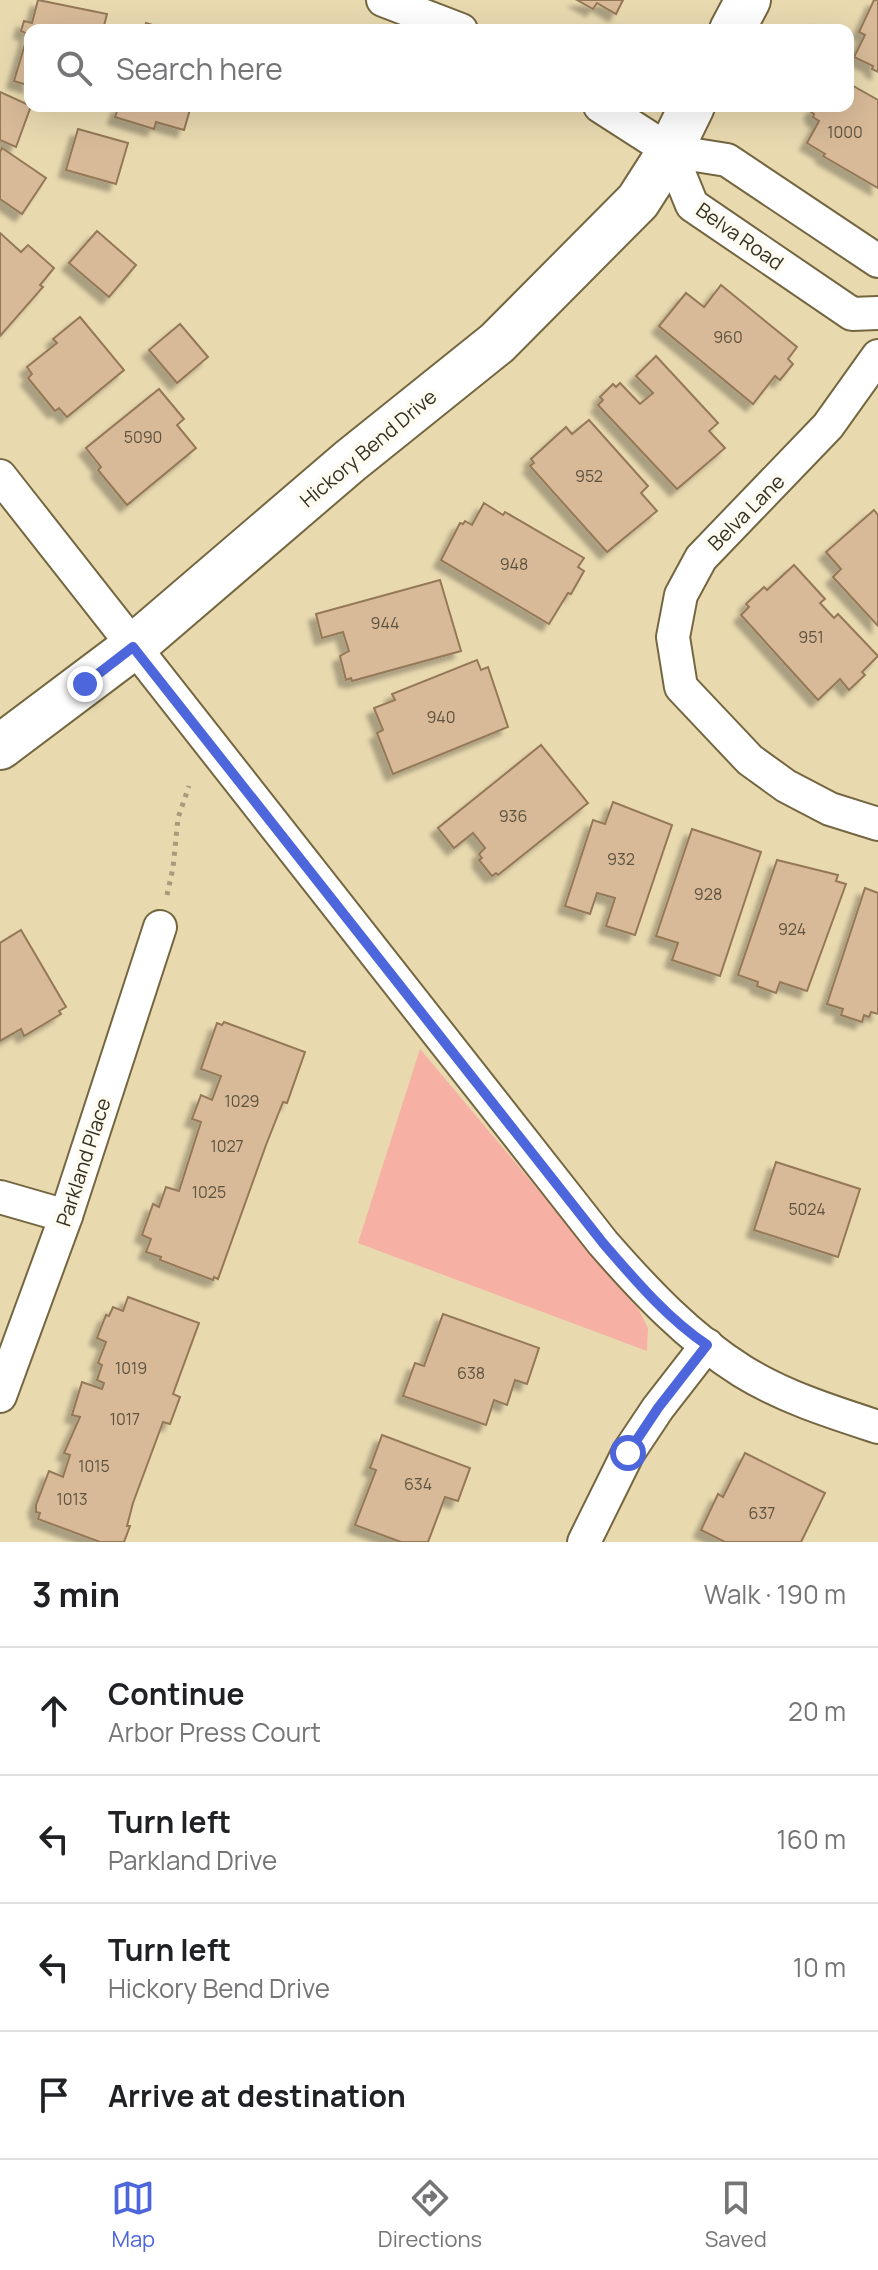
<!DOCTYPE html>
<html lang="en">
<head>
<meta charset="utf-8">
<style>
	:root { --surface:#fff; --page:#f2f2f2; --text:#202124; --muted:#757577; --line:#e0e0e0; --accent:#4e66db }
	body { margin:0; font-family:Manrope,sans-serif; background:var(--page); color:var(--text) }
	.stop { position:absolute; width:24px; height:24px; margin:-18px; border:6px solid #4e66db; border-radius:50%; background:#fff }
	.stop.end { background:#4e66db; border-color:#fff; box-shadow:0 2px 8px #0008 }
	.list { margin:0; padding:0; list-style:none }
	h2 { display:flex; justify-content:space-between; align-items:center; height:104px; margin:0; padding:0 32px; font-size:34px }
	h2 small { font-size:26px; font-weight:400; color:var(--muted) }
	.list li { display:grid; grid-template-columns:52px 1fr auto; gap:24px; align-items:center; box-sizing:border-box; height:128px; padding:0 32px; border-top:2px solid var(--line) }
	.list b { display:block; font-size:30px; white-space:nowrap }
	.list p { margin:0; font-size:26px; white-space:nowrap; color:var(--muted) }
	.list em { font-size:26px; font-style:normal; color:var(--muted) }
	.icon { flex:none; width:44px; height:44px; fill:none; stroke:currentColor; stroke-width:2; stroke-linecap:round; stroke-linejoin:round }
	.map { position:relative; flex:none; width:878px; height:1542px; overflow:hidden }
	.search { position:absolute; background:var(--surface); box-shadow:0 8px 32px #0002; left:24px; right:24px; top:24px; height:88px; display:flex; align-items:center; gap:20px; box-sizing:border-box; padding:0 28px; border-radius:16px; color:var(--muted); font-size:30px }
	.sheet { height:616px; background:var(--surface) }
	nav { display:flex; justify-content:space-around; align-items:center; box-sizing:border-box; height:112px; border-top:2px solid var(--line); background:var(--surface); font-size:22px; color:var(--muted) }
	nav a { display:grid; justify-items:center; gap:4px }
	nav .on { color:var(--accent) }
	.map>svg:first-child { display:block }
	.green { fill:#f7b1a4 }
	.building { fill:#d8ba98; stroke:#947858; stroke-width:2; filter:url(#shadow) }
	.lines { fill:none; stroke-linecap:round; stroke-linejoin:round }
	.street-casing { stroke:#746640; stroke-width:36 }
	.secondary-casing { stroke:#746640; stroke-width:48 }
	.path { stroke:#a79b7b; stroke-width:5; stroke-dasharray:4 6; stroke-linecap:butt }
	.street { stroke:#fff; stroke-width:32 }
	.secondary { stroke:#fff; stroke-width:44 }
	.route { stroke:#4e66db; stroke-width:10 }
	.labels { text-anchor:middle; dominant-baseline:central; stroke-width:8; stroke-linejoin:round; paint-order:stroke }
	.number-label { font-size:16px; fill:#5f533f }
	.street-label { font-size:20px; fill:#373121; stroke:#fefbf2 }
</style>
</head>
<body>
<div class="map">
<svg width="878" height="1542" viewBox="0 0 878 1542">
	<defs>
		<filter id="shadow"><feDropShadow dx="-7" dy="7" stdDeviation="2" flood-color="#0004"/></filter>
	</defs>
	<rect width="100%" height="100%" fill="#e8d9af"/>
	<polygon class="green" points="420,1049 639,1310 648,1328 647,1351 358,1243"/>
	<g class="building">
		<polygon points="38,0 107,14 103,30 30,30 30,86 14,81 28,34 21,31 24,21 32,23"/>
		<polygon points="577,0 623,0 616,14 597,3 593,9"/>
		<polygon points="874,0 878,0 878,72 872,69 873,66 854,57 865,35 859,32"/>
		<polygon points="146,23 169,30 144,30"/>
		<polygon points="848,83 878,100 878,188 823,156 825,154 807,143 819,121 813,117 814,114 811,112 815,106 848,106"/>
		<polygon points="0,92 31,106 16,147 0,140"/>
		<polygon points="119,106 191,106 184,130 156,122 154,129 115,117"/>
		<polygon points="78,129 128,143 116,184 66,170"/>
		<polygon points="2,148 46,178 22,214 0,199 0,152"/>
		<polygon points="97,231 136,265 109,297 69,263"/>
		<polygon points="0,233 21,252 28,245 54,268 40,285 43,287 0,336"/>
		<polygon points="721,285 797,347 788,359 793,364 780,380 775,376 753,404 659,326 686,293 704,307"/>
		<polygon points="80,317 124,370 67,417 59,408 55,411 28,378 32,374 27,367 57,343 53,339"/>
		<polygon points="180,324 208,357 177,383 149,350"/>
		<polygon points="656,356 718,423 709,431 725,448 677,489 598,405 603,400 600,397 613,384 616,387 620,383 640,404 653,393 636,376"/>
		<polygon points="159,389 184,419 177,425 196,448 127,505 98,470 101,467 86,448"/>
		<polygon points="589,420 648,486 641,493 657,511 607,552 530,466 534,463 531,459 566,427 572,434"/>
		<polygon points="484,503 503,515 505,512 584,558 578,567 584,571 571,594 568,593 549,624 441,560 460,523 463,524 465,521 472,525"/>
		<polygon points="874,510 878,515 878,626 833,577 841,569 826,552"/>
		<polygon points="794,565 825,599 820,603 834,618 838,614 878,656 862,672 865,675 849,690 840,679 818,700 741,615 749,607 746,604 764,587 767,590"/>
		<polygon points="440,580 461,651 352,681 351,678 346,680 340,656 349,651 343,632 322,638 316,614"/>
		<polygon points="477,660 481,670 488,667 508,727 393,774 377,733 383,730 374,708 395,700 392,694"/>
		<polygon points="541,745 588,803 498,875 496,873 492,876 479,860 482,858 479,854 485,848 473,833 454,848 438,828"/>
		<polygon points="613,802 672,825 635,935 606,926 615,898 597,893 590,914 565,906 593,820 605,824"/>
		<polygon points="692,829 761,852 720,976 672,960 678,943 656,936"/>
		<polygon points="777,860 838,875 836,881 846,884 807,991 780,982 776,993 757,986 758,982 738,975"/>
		<polygon points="865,888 878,893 878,1014 871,1012 869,1017 864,1015 862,1022 841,1015 843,1009 827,1004"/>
		<polygon points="21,930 66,1007 59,1011 61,1014 24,1036 21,1029 0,1041 0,943"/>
		<polygon points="224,1022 305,1052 287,1103 283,1102 266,1145 218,1279 214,1277 213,1280 160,1260 161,1257 146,1252 151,1239 142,1235 153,1204 159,1207 166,1187 179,1191 201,1122 192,1119 201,1095 212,1100 221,1076 201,1069 217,1023 222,1025"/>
		<polygon points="776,1162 860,1189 838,1257 754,1230"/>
		<polygon points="128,1297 199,1323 173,1394 180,1397 170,1424 163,1422 133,1503 127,1526 130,1526 124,1542 100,1542 38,1519 40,1513 36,1512 36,1505 49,1471 63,1477 70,1455 64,1453 80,1417 72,1415 82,1382 102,1389 104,1383 97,1380 102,1365 98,1363 106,1342 97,1338 106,1315 109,1316 113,1307 123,1311"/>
		<polygon points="443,1314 539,1348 527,1384 515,1380 507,1405 494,1400 486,1425 403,1396 415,1363 424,1366"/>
		<polygon points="382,1435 470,1468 458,1501 445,1497 428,1542 401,1542 355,1525 376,1470 370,1468"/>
		<polygon points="745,1453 825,1493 801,1542 725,1542 701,1530 718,1494 723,1497"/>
	</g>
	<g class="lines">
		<g class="street-casing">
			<g id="street">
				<polyline points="383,0 461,30"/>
				<polyline points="600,106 670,151 727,160 878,261"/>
				<polyline points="670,151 692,205 852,314 878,313"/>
				<polyline points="878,356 828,426 701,558 681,595 673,637 681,687 750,760 786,786 830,809 878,824"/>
				<path d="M0 476 603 1243C645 1291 688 1337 742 1371 784 1397 832 1412 878 1427"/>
				<polyline points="0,1197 66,1216"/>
				<polyline points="0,1396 66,1216 160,927"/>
				<polyline points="584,1542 628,1453 658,1408 707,1345"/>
			</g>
		</g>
		<g class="secondary-casing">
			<g id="secondary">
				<polyline points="732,30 748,0"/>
				<polyline points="0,747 133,647 350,461 497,343 638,201 670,151 692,106"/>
			</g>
		</g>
		<polyline class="path" points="167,895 173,868 178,818 189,786"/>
		<use href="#street" class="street"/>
		<use href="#secondary" class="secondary"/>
	</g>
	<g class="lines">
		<path class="route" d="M85 684 133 647 603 1243C635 1280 667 1318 707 1345L658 1408 628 1453"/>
	</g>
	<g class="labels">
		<g class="number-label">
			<text x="845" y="132">1000</text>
			<text x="728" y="337">960</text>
			<text x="143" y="437">5090</text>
			<text x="589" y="476">952</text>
			<text x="514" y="564">948</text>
			<text x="385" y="623">944</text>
			<text x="811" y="637">951</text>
			<text x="441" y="717">940</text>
			<text x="513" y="816">936</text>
			<text x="621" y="859">932</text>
			<text x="708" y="894">928</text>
			<text x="792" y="929">924</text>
			<text x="242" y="1101">1029</text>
			<text x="227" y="1146">1027</text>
			<text x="209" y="1192">1025</text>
			<text x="807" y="1209">5024</text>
			<text x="131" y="1368">1019</text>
			<text x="471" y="1373">638</text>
			<text x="125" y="1419">1017</text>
			<text x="94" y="1466">1015</text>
			<text x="418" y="1484">634</text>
			<text x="72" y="1499">1013</text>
			<text x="762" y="1513">637</text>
		</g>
		<g class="street-label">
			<text transform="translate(740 236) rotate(35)">Belva Road</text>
			<text transform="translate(368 448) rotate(-40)">Hickory Bend Drive</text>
			<text transform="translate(746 512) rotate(-45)">Belva Lane</text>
			<text transform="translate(83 1162) rotate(-72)">Parkland Place</text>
		</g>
	</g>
</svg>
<div class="stop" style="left:628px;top:1453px"></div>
<div class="stop end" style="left:85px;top:684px"></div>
<div class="search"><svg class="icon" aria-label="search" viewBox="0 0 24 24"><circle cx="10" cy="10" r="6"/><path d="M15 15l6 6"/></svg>Search here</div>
</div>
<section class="sheet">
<h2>3 min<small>Walk · 190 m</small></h2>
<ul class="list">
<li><svg class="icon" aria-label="ahead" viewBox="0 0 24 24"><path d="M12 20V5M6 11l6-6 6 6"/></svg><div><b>Continue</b><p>Arbor Press Court</p></div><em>20 m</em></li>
<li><svg class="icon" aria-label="left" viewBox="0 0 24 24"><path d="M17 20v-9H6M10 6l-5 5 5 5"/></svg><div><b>Turn left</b><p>Parkland Drive</p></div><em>160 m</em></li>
<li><svg class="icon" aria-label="left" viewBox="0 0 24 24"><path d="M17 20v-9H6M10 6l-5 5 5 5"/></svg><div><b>Turn left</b><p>Hickory Bend Drive</p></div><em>10 m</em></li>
<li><svg class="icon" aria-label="arrive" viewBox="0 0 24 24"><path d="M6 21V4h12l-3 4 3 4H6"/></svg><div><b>Arrive at destination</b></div></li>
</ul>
</section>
<nav>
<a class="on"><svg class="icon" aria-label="map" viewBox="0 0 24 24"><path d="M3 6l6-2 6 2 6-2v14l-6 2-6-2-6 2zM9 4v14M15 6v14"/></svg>Map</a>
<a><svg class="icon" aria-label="directions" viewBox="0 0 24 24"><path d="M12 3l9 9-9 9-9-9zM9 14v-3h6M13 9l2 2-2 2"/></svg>Directions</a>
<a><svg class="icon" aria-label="saved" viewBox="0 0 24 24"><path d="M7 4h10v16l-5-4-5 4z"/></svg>Saved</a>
</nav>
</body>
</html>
